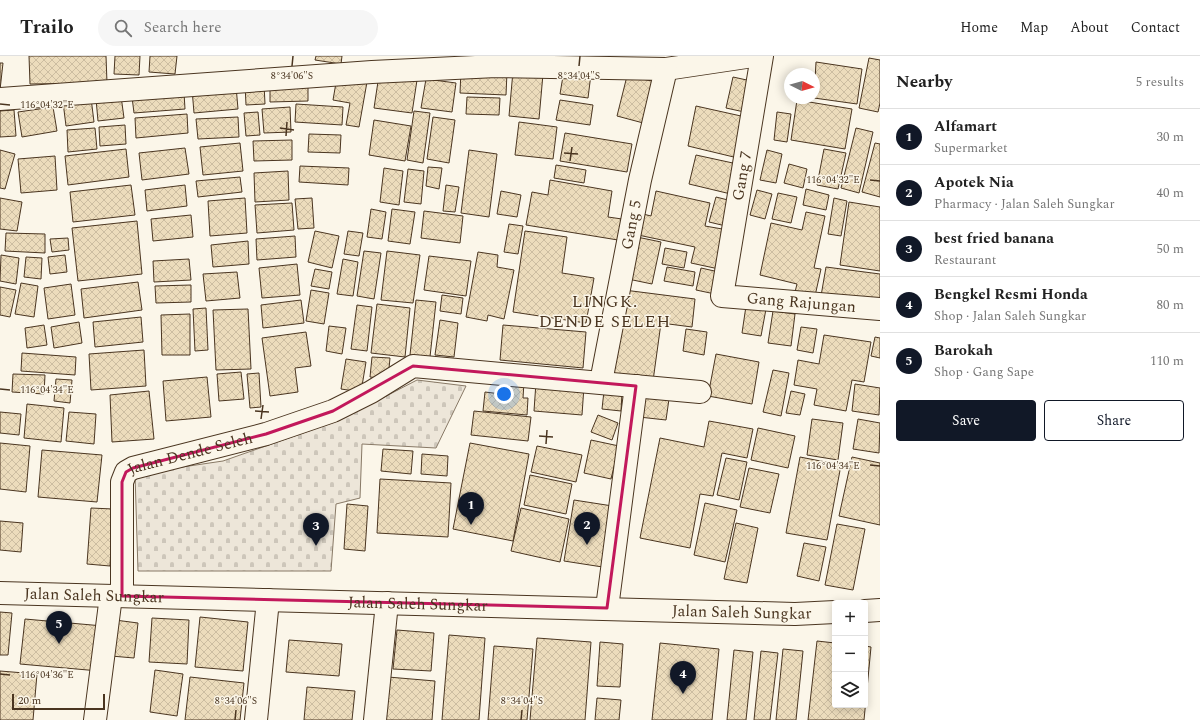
<!DOCTYPE html>
<html lang="en">
<head>
<meta charset="utf-8">
<style>
	:root { --surface:#fff; --page:#f6f6f6; --text:#222; --muted:#767676; --line:#e0e0e0; --accent:#111827 }
	body { margin:0; font-family:Spectral,serif; background:var(--page); color:var(--text) }
	.controls { position:absolute; right:12px; bottom:12px; display:grid; overflow:hidden; border-radius:4px; box-shadow:0 2px 10px #0003 }
	.controls button { width:36px; height:36px; display:grid; place-items:center; padding:0; border:0; border-bottom:1px solid var(--line); background:var(--surface); color:var(--text); font:20px sans-serif }
	.compass { position:absolute; left:784px; top:12px; width:36px; height:36px; border-radius:50%; background:var(--surface); box-shadow:0 2px 10px #0003; rotate:95deg }
	.scale { position:absolute; left:12px; bottom:10px; width:93px; box-sizing:border-box; padding-left:4px; border:2px solid #4a3520; border-top:0; font-size:11px; line-height:14px; white-space:nowrap; color:#4a3520; -webkit-text-stroke:3px #fbf6e9; paint-order:stroke }
	.you { position:absolute; left:504px; top:338px; width:14px; height:14px; margin:-10px; border:3px solid #fff; border-radius:50%; background:#1a73e8; box-shadow:0 0 0 6px #1a73e833 }
	.badge { display:grid; place-items:center; width:26px; height:26px; border-radius:50%; background:var(--accent); color:#fff; font-size:13px; font-weight:700 }
	.pin { position:absolute; translate:-50% -33px; filter:drop-shadow(0 1px 2px #0008) }
	.pin::after { content:''; position:absolute; top:21px; width:14px; height:12px; background:inherit; clip-path:polygon(0 0,100% 0,50% 100%) }
	.list { margin:0; padding:0; list-style:none }
	h2 { display:flex; justify-content:space-between; align-items:center; height:52px; margin:0; padding:0 16px; font-size:17px }
	h2 small { font-size:13px; font-weight:400; color:var(--muted) }
	.list li { display:grid; grid-template-columns:26px 1fr auto; gap:12px; align-items:center; box-sizing:border-box; height:56px; padding:0 16px; border-top:1px solid var(--line) }
	.list b { display:block; font-size:15px; white-space:nowrap }
	.list p { margin:0; font-size:13px; white-space:nowrap; color:var(--muted) }
	.list em { font-size:13px; font-style:normal; color:var(--muted) }
	.actions { display:flex; gap:8px; padding:12px 16px }
	.actions a { flex:1; padding:9px 0; border:1px solid var(--accent); border-radius:4px; text-align:center; font-size:14px; color:var(--accent) }
	.actions .main { background:var(--accent); color:#fff }
	.icon { flex:none; width:22px; height:22px; fill:none; stroke:currentColor; stroke-width:2; stroke-linecap:round; stroke-linejoin:round }
	.map { position:relative; flex:none; width:880px; height:664px; overflow:hidden }
	header { display:flex; align-items:center; gap:24px; box-sizing:border-box; height:56px; padding:0 20px; background:var(--surface); border-bottom:1px solid var(--line) }
	header strong { font-size:19px }
	nav { display:flex; gap:22px; margin-inline-start:auto; font-size:14px }
	.search { width:280px; height:36px; background:var(--page); display:flex; align-items:center; gap:10px; box-sizing:border-box; padding:0 14px; border-radius:22px; color:var(--muted); font-size:15px }
	main { display:flex }
	aside { flex:1; background:var(--surface) }
	.map>svg:first-child { display:block }
	.cemetery { fill:url(#cemetery-stones); stroke:#887966 }
	.building { fill:url(#building-cross-hatch); stroke:#4a3520 }
	.lines { fill:none; stroke-linecap:round; stroke-linejoin:round }
	.minor-casing { stroke:#4a3520; stroke-width:24 }
	.trunk-casing { stroke:#4a3520; stroke-width:24 }
	.minor { stroke:#fbf6e9; stroke-width:22 }
	.trunk { stroke:#fbf6e9; stroke-width:22 }
	.marked { fill:none; stroke:#c2185b; stroke-width:3; stroke-linejoin:round }
	.ticks { fill:none; stroke:#4a3520; stroke-width:1.5 }
	.labels { text-anchor:middle; dominant-baseline:central; stroke-width:3; stroke-linejoin:round; paint-order:stroke }
	.street-label { font-size:16px; fill:#4a3520; stroke:#fbf6e9 }
	.neighbourhood-label { font-size:17px; letter-spacing:1px; fill:#4a3520; stroke:#fbf6e9 }
	.ticks-label { font-size:10px; text-anchor:middle; fill:#4a3520; stroke:#fbf6e9; stroke-width:3; stroke-linejoin:round; paint-order:stroke }
</style>
</head>
<body>
<header>
<strong>Trailo</strong>
<div class="search"><svg class="icon" aria-label="search" viewBox="0 0 24 24"><circle cx="10" cy="10" r="6"/><path d="M15 15l6 6"/></svg>Search here</div>
<nav><a>Home</a><a>Map</a><a>About</a><a>Contact</a></nav>
</header>
<main>
<div class="map">
<svg width="880" height="664" viewBox="0 0 880 664">
	<defs>
		<pattern id="cemetery-stones" width="16" height="16" patternUnits="userSpaceOnUse"><rect width="16" height="16" fill="#ede6d9"/><path d="M2 7V4a2 2 0 0 1 4 0v3zM10 15v-3a2 2 0 0 1 4 0v3z" fill="#cdc6ba"/></pattern>
		<pattern id="building-cross-hatch" width="8" height="8" patternUnits="userSpaceOnUse"><rect width="8" height="8" fill="#ecdcbc"/><path d="M0 0l8 8M0 8l8-8" fill="none" stroke="#ccbda1"/></pattern>
	</defs>
	<rect width="100%" height="100%" fill="#fbf6e9"/>
	<polygon class="cemetery" points="417,324 466,330 436,392 362,388 360,442 336,448 331,515 138,515 135,418 223,405 340,364"/>
	<g class="building">
		<polygon points="29,0 106,0 107,27 30,28"/>
		<polygon points="115,0 140,0 139,19 114,18"/>
		<polygon points="150,0 177,0 175,18 149,16"/>
		<polygon points="316,0 342,0 341,8 315,4"/>
		<polygon points="869,2 880,4 880,47 878,56 859,52"/>
		<polygon points="816,6 862,13 857,48 814,42"/>
		<polygon points="0,7 3,7 0,34"/>
		<polygon points="461,14 507,16 506,39 460,37"/>
		<polygon points="564,14 591,18 588,42 560,38"/>
		<polygon points="513,15 543,18 539,63 509,60"/>
		<polygon points="379,19 417,24 412,57 374,52"/>
		<polygon points="627,20 657,26 647,68 617,60"/>
		<polygon points="337,21 367,26 359,71 346,69 350,47 333,44"/>
		<polygon points="733,21 756,26 749,57 726,52"/>
		<polygon points="426,23 456,27 452,56 421,52"/>
		<polygon points="270,27 308,27 308,45 270,46"/>
		<polygon points="245,28 264,28 265,48 246,49"/>
		<polygon points="236,30 238,53 194,57 192,33"/>
		<polygon points="184,37 185,53 134,57 132,41"/>
		<polygon points="121,40 124,62 98,65 96,43"/>
		<polygon points="467,41 500,42 499,59 466,58"/>
		<polygon points="91,42 94,66 66,70 63,46"/>
		<polygon points="560,44 593,49 590,69 556,64"/>
		<polygon points="797,44 852,53 845,93 791,84"/>
		<polygon points="296,48 343,51 342,69 295,66"/>
		<polygon points="696,50 750,62 742,103 688,90"/>
		<polygon points="53,51 57,75 22,81 18,56"/>
		<polygon points="290,51 291,76 264,77 262,53"/>
		<polygon points="14,54 16,80 0,81 0,55"/>
		<polygon points="414,55 430,57 423,107 407,104"/>
		<polygon points="258,56 260,79 246,80 244,57"/>
		<polygon points="777,56 791,58 787,86 774,84"/>
		<polygon points="187,58 188,77 136,82 135,62"/>
		<polygon points="238,61 239,81 198,83 196,63"/>
		<polygon points="433,61 455,64 449,107 427,103"/>
		<polygon points="374,64 411,70 405,105 369,99"/>
		<polygon points="519,66 557,71 553,103 515,99"/>
		<polygon points="125,69 126,88 100,90 99,71"/>
		<polygon points="95,72 97,93 68,96 67,74"/>
		<polygon points="856,72 873,76 859,137 841,132"/>
		<polygon points="565,77 632,88 627,116 560,105"/>
		<polygon points="309,78 341,79 340,97 308,96"/>
		<polygon points="292,84 292,104 254,105 253,85"/>
		<polygon points="240,87 243,115 203,119 200,91"/>
		<polygon points="875,87 880,88 880,141 862,136"/>
		<polygon points="185,92 189,118 142,124 139,97"/>
		<polygon points="126,93 129,121 68,129 65,100"/>
		<polygon points="824,93 846,97 838,133 817,129"/>
		<polygon points="0,94 15,98 5,133 0,132"/>
		<polygon points="469,94 497,98 489,161 461,157"/>
		<polygon points="767,94 782,98 776,127 760,124"/>
		<polygon points="696,99 742,109 735,139 689,128"/>
		<polygon points="55,100 57,134 21,137 18,103"/>
		<polygon points="789,108 807,113 803,132 784,127"/>
		<polygon points="556,109 586,114 584,127 554,122"/>
		<polygon points="300,110 349,112 348,129 299,126"/>
		<polygon points="428,111 442,112 439,133 426,130"/>
		<polygon points="384,112 403,115 399,149 380,146"/>
		<polygon points="408,113 424,115 421,148 404,146"/>
		<polygon points="288,115 289,144 255,146 254,117"/>
		<polygon points="240,121 242,136 198,141 196,125"/>
		<polygon points="550,124 612,135 608,161 622,163 618,184 526,169 532,136 548,139"/>
		<polygon points="131,129 135,159 73,166 70,136"/>
		<polygon points="185,129 187,150 147,155 145,134"/>
		<polygon points="446,129 459,131 455,156 443,155"/>
		<polygon points="806,133 829,139 826,154 803,149"/>
		<polygon points="757,134 772,138 765,163 750,159"/>
		<polygon points="501,135 521,139 517,161 497,158"/>
		<polygon points="656,135 710,147 705,170 728,174 719,213 691,207 695,191 638,179 643,158 651,160"/>
		<polygon points="778,137 797,141 791,167 772,163"/>
		<polygon points="716,141 736,146 730,171 709,166"/>
		<polygon points="0,142 22,146 17,175 0,173"/>
		<polygon points="245,142 247,177 210,180 208,145"/>
		<polygon points="312,142 314,172 298,173 295,143"/>
		<polygon points="834,142 847,145 841,180 828,178"/>
		<polygon points="849,146 880,151 880,215 840,209"/>
		<polygon points="292,147 294,174 257,177 255,149"/>
		<polygon points="371,153 386,156 382,183 367,181"/>
		<polygon points="392,153 415,156 410,188 388,185"/>
		<polygon points="424,155 463,160 460,187 421,182"/>
		<polygon points="806,156 825,160 814,212 821,213 815,240 795,236 797,228 760,219 771,167 802,174"/>
		<polygon points="191,159 193,181 153,185 151,163"/>
		<polygon points="137,165 142,218 78,225 72,172"/>
		<polygon points="509,168 523,170 518,198 504,196"/>
		<polygon points="315,175 339,180 332,212 308,206"/>
		<polygon points="348,175 363,177 359,200 344,198"/>
		<polygon points="525,175 567,181 562,217 594,222 586,267 513,256"/>
		<polygon points="6,177 45,178 45,197 5,195"/>
		<polygon points="295,180 296,201 257,204 256,183"/>
		<polygon points="637,181 661,186 652,228 628,223"/>
		<polygon points="68,182 69,194 52,196 50,183"/>
		<polygon points="248,185 249,208 213,211 211,189"/>
		<polygon points="665,192 687,196 684,212 662,208"/>
		<polygon points="364,195 381,197 374,243 357,240"/>
		<polygon points="387,195 420,199 413,247 381,244"/>
		<polygon points="478,196 498,199 497,211 514,214 504,263 488,259 487,265 466,261"/>
		<polygon points="1,199 19,202 16,228 0,225"/>
		<polygon points="65,199 67,216 50,218 48,201"/>
		<polygon points="429,200 471,205 466,240 424,234"/>
		<polygon points="26,201 42,202 41,223 24,221"/>
		<polygon points="189,203 191,224 154,226 153,205"/>
		<polygon points="343,203 358,206 353,240 337,238"/>
		<polygon points="297,208 300,239 262,242 259,212"/>
		<polygon points="667,211 695,216 693,230 664,225"/>
		<polygon points="826,211 880,218 880,248 821,240"/>
		<polygon points="701,212 719,216 715,238 696,234"/>
		<polygon points="315,213 332,216 329,233 311,230"/>
		<polygon points="237,216 240,242 206,245 203,218"/>
		<polygon points="138,226 142,254 84,262 81,233"/>
		<polygon points="21,227 38,230 34,261 15,258"/>
		<polygon points="71,228 75,259 48,263 44,232"/>
		<polygon points="191,229 191,246 156,247 155,230"/>
		<polygon points="0,231 16,234 10,261 0,259"/>
		<polygon points="311,234 329,237 324,268 306,265"/>
		<polygon points="624,234 695,243 692,271 661,267 653,325 613,319"/>
		<polygon points="442,239 463,242 461,258 440,255"/>
		<polygon points="301,244 304,267 263,272 261,249"/>
		<polygon points="416,244 436,246 430,301 410,299"/>
		<polygon points="377,248 410,252 405,301 371,297"/>
		<polygon points="357,249 372,251 367,295 351,293"/>
		<polygon points="746,250 766,253 761,280 742,277"/>
		<polygon points="206,252 208,294 195,295 193,253"/>
		<polygon points="248,253 251,313 216,314 213,254"/>
		<polygon points="773,255 795,258 791,290 768,287"/>
		<polygon points="190,258 190,299 162,299 161,259"/>
		<polygon points="141,261 143,286 95,291 93,266"/>
		<polygon points="440,264 458,267 454,301 435,299"/>
		<polygon points="79,266 82,287 54,292 51,271"/>
		<polygon points="44,269 47,289 27,292 25,272"/>
		<polygon points="503,269 586,276 583,312 500,304"/>
		<polygon points="329,270 346,272 342,298 326,295"/>
		<polygon points="801,271 817,273 813,297 797,294"/>
		<polygon points="686,273 707,276 704,299 683,295"/>
		<polygon points="306,276 311,310 295,312 298,336 270,340 262,282"/>
		<polygon points="824,279 871,286 864,326 852,324 846,355 814,349 817,333 794,329 798,304 819,308"/>
		<polygon points="875,281 880,282 880,302 871,300"/>
		<polygon points="144,294 146,330 91,334 89,298"/>
		<polygon points="22,297 76,301 75,319 21,315"/>
		<polygon points="716,298 759,306 752,348 708,340"/>
		<polygon points="372,301 390,302 388,323 370,321"/>
		<polygon points="346,303 366,306 361,336 341,333"/>
		<polygon points="773,314 789,317 781,360 763,356"/>
		<polygon points="241,316 244,343 219,345 217,318"/>
		<polygon points="259,317 261,351 250,352 247,318"/>
		<polygon points="13,318 45,319 44,338 12,336"/>
		<polygon points="207,321 211,361 166,365 163,325"/>
		<polygon points="56,323 72,324 70,347 54,345"/>
		<polygon points="503,324 524,326 523,342 528,342 527,359 483,355 485,336 501,338"/>
		<polygon points="536,326 584,330 582,359 534,355"/>
		<polygon points="855,328 880,332 879,359 852,355"/>
		<polygon points="149,335 154,383 112,386 110,339"/>
		<polygon points="604,335 622,337 621,355 602,353"/>
		<polygon points="791,335 805,338 800,359 786,357"/>
		<polygon points="641,340 669,343 666,364 639,361"/>
		<polygon points="27,348 64,352 61,386 24,382"/>
		<polygon points="474,355 531,361 528,385 471,379"/>
		<polygon points="0,356 21,358 19,379 0,377"/>
		<polygon points="69,356 96,358 94,388 66,385"/>
		<polygon points="598,359 618,367 612,384 591,376"/>
		<polygon points="812,363 843,367 838,404 807,399"/>
		<polygon points="858,363 880,367 879,397 853,393"/>
		<polygon points="709,365 753,373 747,402 722,397 713,440 700,438 690,492 640,482 660,382 704,391"/>
		<polygon points="758,372 795,380 788,412 751,404"/>
		<polygon points="591,384 619,390 611,423 584,417"/>
		<polygon points="0,387 30,390 26,436 0,433"/>
		<polygon points="470,387 529,398 513,485 453,473"/>
		<polygon points="537,390 582,399 576,426 531,416"/>
		<polygon points="383,393 413,395 411,418 381,415"/>
		<polygon points="42,394 102,399 97,446 38,441"/>
		<polygon points="422,398 448,400 447,420 421,418"/>
		<polygon points="800,401 841,409 827,484 786,477"/>
		<polygon points="852,401 880,407 880,469 839,460"/>
		<polygon points="726,402 747,406 739,444 717,439"/>
		<polygon points="749,412 779,418 770,457 740,451"/>
		<polygon points="530,419 572,428 566,458 524,449"/>
		<polygon points="380,423 451,427 448,481 377,477"/>
		<polygon points="574,444 619,451 609,512 564,505"/>
		<polygon points="705,447 737,454 725,506 694,499"/>
		<polygon points="347,448 368,450 365,495 344,493"/>
		<polygon points="91,452 113,453 110,510 87,508"/>
		<polygon points="521,452 569,463 560,506 511,495"/>
		<polygon points="0,465 23,467 21,496 0,494"/>
		<polygon points="736,467 758,472 747,527 724,523"/>
		<polygon points="837,468 865,473 853,534 825,529"/>
		<polygon points="804,487 826,491 819,525 797,520"/>
		<polygon points="0,556 12,557 8,599 0,599"/>
		<polygon points="200,561 248,566 243,615 195,611"/>
		<polygon points="152,562 189,564 187,608 149,606"/>
		<polygon points="25,563 103,570 99,615 20,608"/>
		<polygon points="115,564 138,567 134,602 111,600"/>
		<polygon points="397,574 434,577 431,615 393,613"/>
		<polygon points="449,579 485,582 479,664 442,664"/>
		<polygon points="537,582 591,586 585,664 530,664"/>
		<polygon points="289,584 342,588 339,620 286,616"/>
		<polygon points="817,585 835,587 835,649 865,649 865,590 871,591 864,664 808,664"/>
		<polygon points="600,586 623,588 620,631 597,630"/>
		<polygon points="660,587 719,593 712,664 652,664"/>
		<polygon points="494,590 533,593 527,664 488,664"/>
		<polygon points="783,593 803,595 796,664 776,664"/>
		<polygon points="734,594 753,596 746,664 727,664"/>
		<polygon points="761,595 778,597 770,664 754,664"/>
		<polygon points="155,614 183,618 177,660 150,656"/>
		<polygon points="0,615 37,618 33,664 0,664"/>
		<polygon points="190,621 244,627 240,664 185,664"/>
		<polygon points="388,621 435,625 432,664 385,664"/>
		<polygon points="307,631 355,635 352,664 304,664"/>
		<polygon points="597,642 621,644 619,664 595,664"/>
	</g>
	<g class="lines">
		<g class="minor-casing">
			<g id="minor">
				<path id="s1" d="M762 0 722 240 880 253"/>
				<polyline points="0,43 372,16 496,10 666,13 753,0"/>
				<path id="s2" d="M601 326 640 124 666 13"/>
				<path id="s3" d="M122 540V426L126 416 133 412 266 378 333 355 371 336 413 310 700 336"/>
				<polyline points="607,552 636,330"/>
				<polyline points="95,664 111,540"/>
				<polyline points="256,664 268,544"/>
				<polyline points="375,664 387,547"/>
			</g>
		</g>
		<g class="trunk-casing">
			<g id="trunk">
				<path id="s4" d="M0 537 795 558 835 556"/>
				<polyline points="865,555 880,554"/>
			</g>
		</g>
		<use href="#minor" class="minor"/>
		<use href="#trunk" class="trunk"/>
	</g>
	<path class="marked" d="M413 310 636 330 607 552 122 540V426L126 416 133 412 266 378 333 355Z"/>
	<path class="ticks" d="M292 10 293 0M579 10 580 0M0 48 10 49M280 72 294 74M286 80 287 66M564 97 578 98M570 105 572 91M870 124 880 125M0 333 10 334M255 355 269 356M261 363 263 349M539 380 553 381M546 388 547 374M870 409 880 410M0 618 10 619M235 664 236 654M521 664 522 654"/>
	<g class="labels">
		<g class="street-label">
			<text transform="translate(742 120) rotate(-80)">Gang 7</text>
			<text stroke="none"><textPath href="#s2" startOffset="160">Gang 5</textPath></text>
			<text stroke="none"><textPath href="#s1" startOffset="323">Gang Rajungan</textPath></text>
			<text stroke="none"><textPath href="#s3" startOffset="192">Jalan Dende Seleh</textPath></text>
			<text stroke="none"><textPath href="#s4" startOffset="94">Jalan Saleh Sungkar</textPath></text>
			<text stroke="none"><textPath href="#s4" startOffset="418">Jalan Saleh Sungkar</textPath></text>
			<text stroke="none"><textPath href="#s4" startOffset="742">Jalan Saleh Sungkar</textPath></text>
		</g>
		<g class="neighbourhood-label">
			<text x="605" y="246">LINGK.<tspan x="605" dy="20">DENDE SELEH</tspan></text>
		</g>
	</g>
	<g class="ticks-label">
		<text x="292" y="23">8°34'06"S</text>
		<text x="579" y="23">8°34'04"S</text>
		<text x="47" y="52">116°04'32"E</text>
		<text x="833" y="127">116°04'32"E</text>
		<text x="47" y="337">116°04'34"E</text>
		<text x="833" y="413">116°04'34"E</text>
		<text x="47" y="622">116°04'36"E</text>
		<text x="236" y="648">8°34'06"S</text>
		<text x="522" y="648">8°34'04"S</text>
	</g>
</svg>
<div class="controls">
<button>+</button>
<button>−</button>
<button><svg class="icon" aria-label="layers" viewBox="0 0 24 24"><path d="M12 4l9 5-9 5-9-5zM3 14l9 5 9-5"/></svg></button>
</div>
<svg class="compass" viewBox="-18 -18 36 36"><path d="M0-13l5 13h-10z" fill="#e53935"/><path d="M0 13l5-13h-10z" fill="#767676"/></svg>
<div class="scale">20 m</div>
<div class="you"></div>
<div class="pin badge" style="left:471px;top:469px">1</div>
<div class="pin badge" style="left:587px;top:489px">2</div>
<div class="pin badge" style="left:316px;top:490px">3</div>
<div class="pin badge" style="left:683px;top:638px">4</div>
<div class="pin badge" style="left:59px;top:588px">5</div>
</div>
<aside>
<h2>Nearby<small>5 results</small></h2>
<ul class="list">
<li><span class="badge">1</span><div><b>Alfamart</b><p>Supermarket</p></div><em>30 m</em></li>
<li><span class="badge">2</span><div><b>Apotek Nia</b><p>Pharmacy · Jalan Saleh Sungkar</p></div><em>40 m</em></li>
<li><span class="badge">3</span><div><b>best fried banana</b><p>Restaurant</p></div><em>50 m</em></li>
<li><span class="badge">4</span><div><b>Bengkel Resmi Honda</b><p>Shop · Jalan Saleh Sungkar</p></div><em>80 m</em></li>
<li><span class="badge">5</span><div><b>Barokah</b><p>Shop · Gang Sape</p></div><em>110 m</em></li>
</ul>
<div class="actions"><a class="main">Save</a><a>Share</a></div>
</aside>
</main>
</body>
</html>
